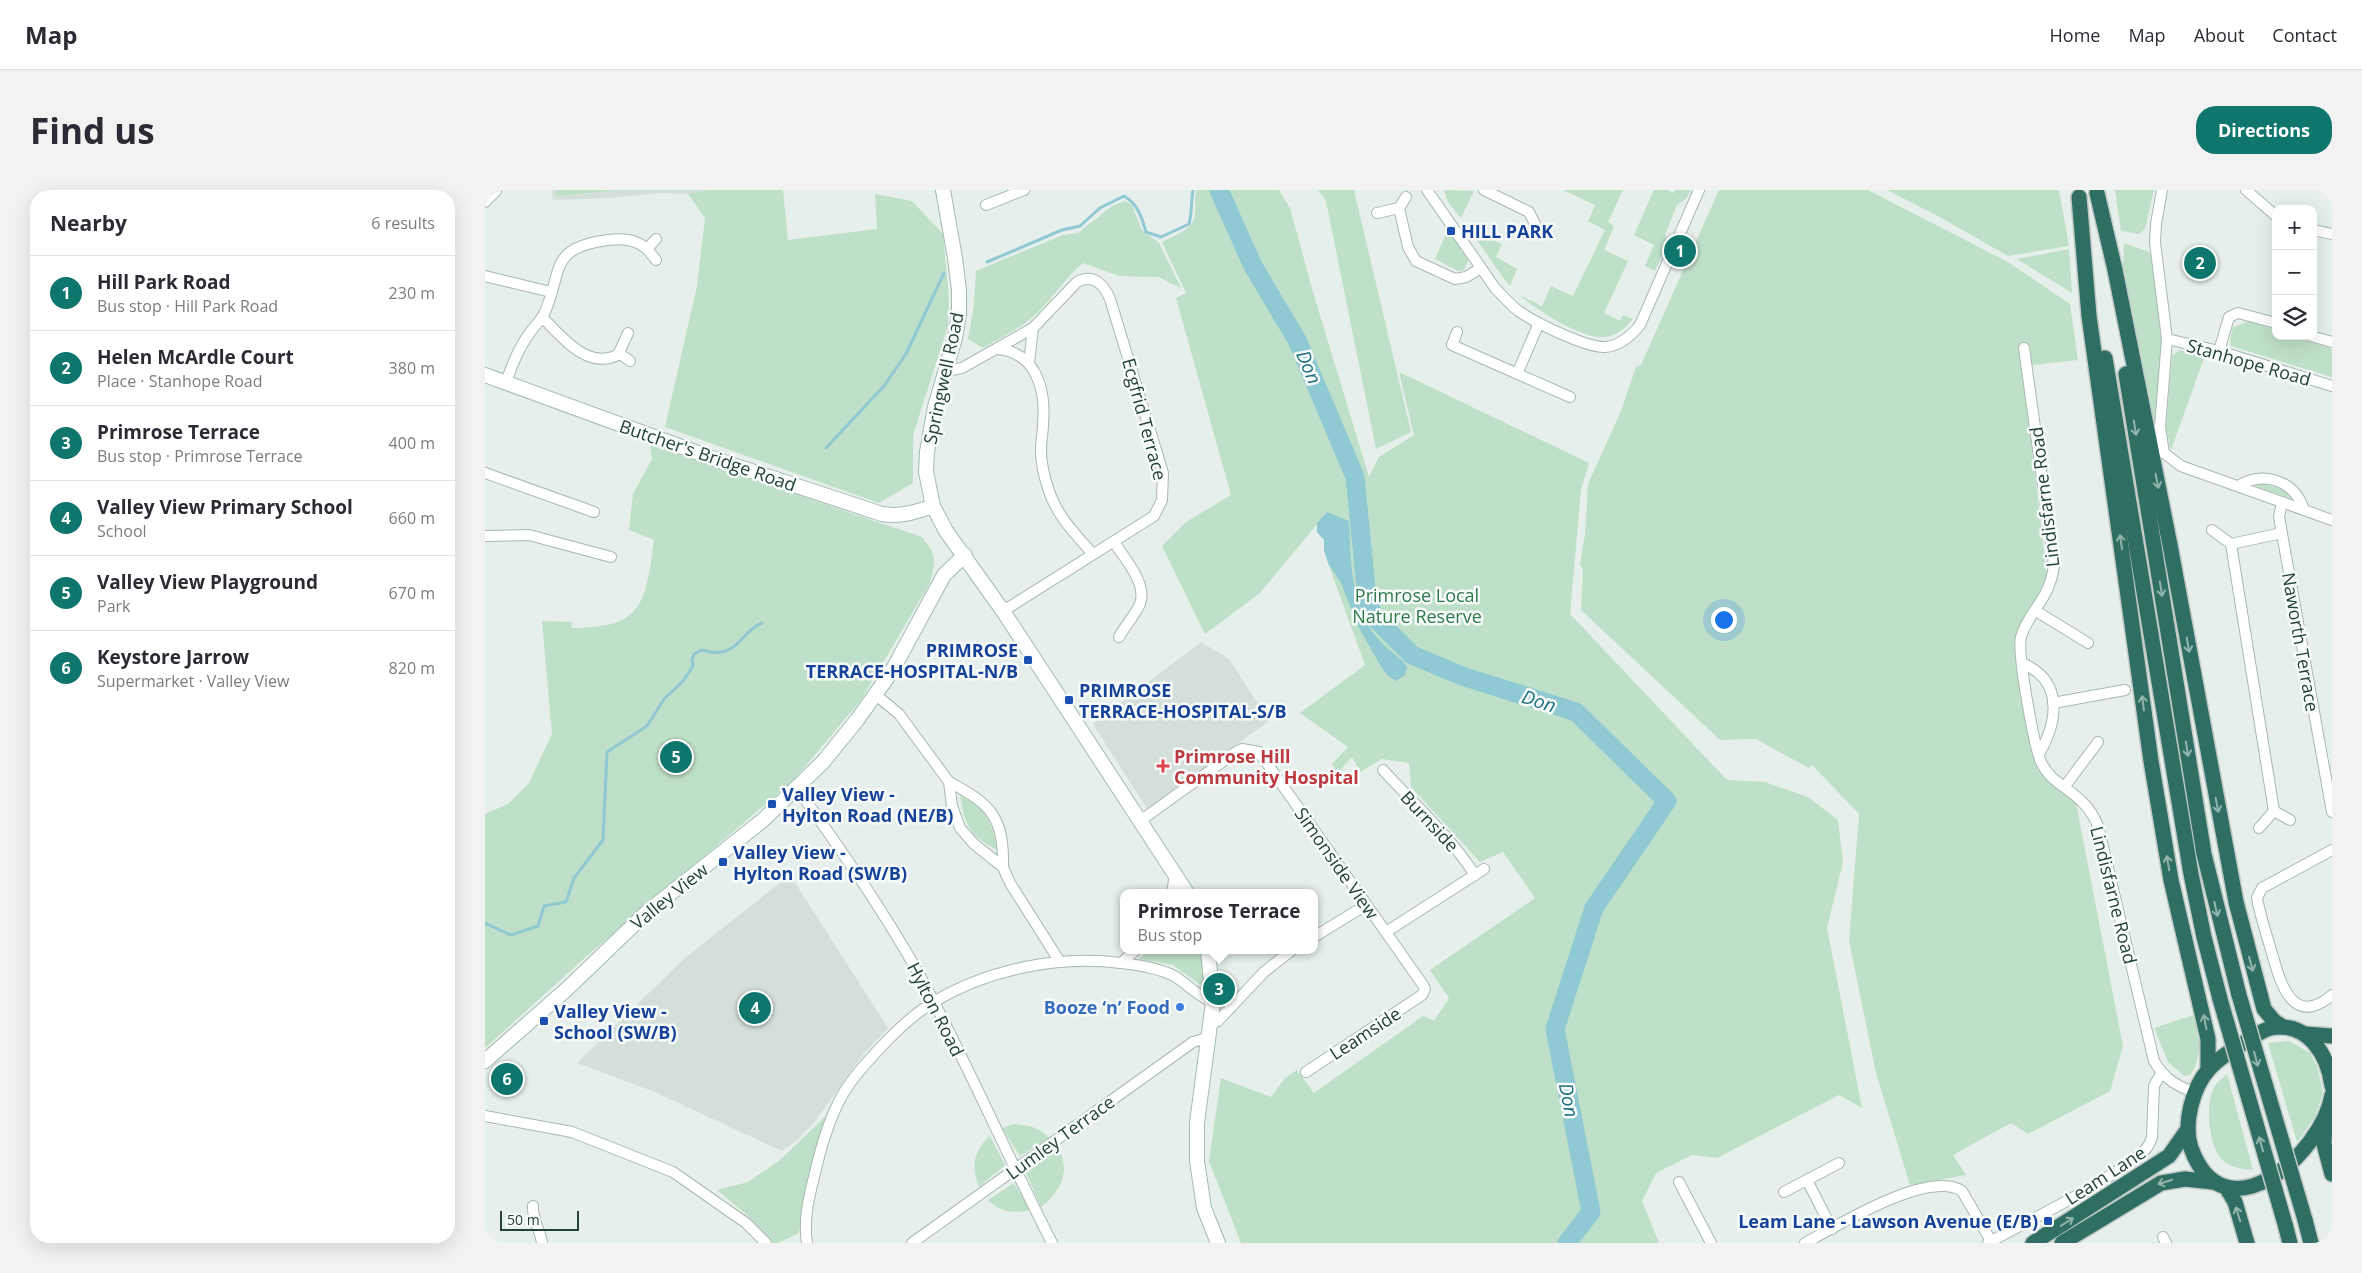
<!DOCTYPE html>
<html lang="en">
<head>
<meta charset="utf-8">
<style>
	:root { --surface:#fff; --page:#f2f2f3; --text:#2b2b33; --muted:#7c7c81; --line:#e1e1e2; --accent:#0f766e }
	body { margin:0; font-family:"Open Sans",sans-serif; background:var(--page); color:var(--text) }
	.controls { position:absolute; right:15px; top:15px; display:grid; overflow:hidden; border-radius:10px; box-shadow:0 5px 20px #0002 }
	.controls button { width:45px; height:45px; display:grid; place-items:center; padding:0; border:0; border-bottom:1px solid var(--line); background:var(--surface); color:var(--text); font:25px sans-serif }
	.scale { position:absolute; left:15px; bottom:12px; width:79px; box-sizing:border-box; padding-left:5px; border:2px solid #24423a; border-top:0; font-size:14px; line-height:18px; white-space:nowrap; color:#24423a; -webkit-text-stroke:4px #f7fbf9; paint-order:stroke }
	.you { position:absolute; left:1238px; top:429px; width:18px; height:18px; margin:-12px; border:4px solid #fff; border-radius:50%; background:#1a73e8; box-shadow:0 0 0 8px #1a73e833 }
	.badge { display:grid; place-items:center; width:32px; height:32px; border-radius:50%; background:var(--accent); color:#fff; font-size:16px; font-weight:700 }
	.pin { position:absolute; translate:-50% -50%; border:2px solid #fff; box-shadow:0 1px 5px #0006 }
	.popup { position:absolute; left:635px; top:699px; width:198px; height:65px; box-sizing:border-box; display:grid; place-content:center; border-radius:10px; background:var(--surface); filter:drop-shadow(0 1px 4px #0005); font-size:16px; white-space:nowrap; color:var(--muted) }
	.popup b { font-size:19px; color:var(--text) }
	.popup::after { content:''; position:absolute; left:50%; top:100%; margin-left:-10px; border:10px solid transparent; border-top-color:var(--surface) }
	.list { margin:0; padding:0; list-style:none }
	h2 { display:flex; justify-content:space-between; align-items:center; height:65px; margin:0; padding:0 20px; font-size:21px }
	h2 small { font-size:16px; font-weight:400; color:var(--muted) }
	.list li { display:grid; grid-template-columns:32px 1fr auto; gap:15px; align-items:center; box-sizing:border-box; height:75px; padding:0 20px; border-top:1px solid var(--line) }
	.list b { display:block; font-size:19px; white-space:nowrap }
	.list p { margin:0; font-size:16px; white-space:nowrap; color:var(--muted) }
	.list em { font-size:16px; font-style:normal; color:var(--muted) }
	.icon { flex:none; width:28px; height:28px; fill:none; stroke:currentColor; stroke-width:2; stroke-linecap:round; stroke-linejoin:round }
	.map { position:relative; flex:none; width:1847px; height:1053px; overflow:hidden; border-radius:20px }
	header { display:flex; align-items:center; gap:30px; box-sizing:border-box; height:70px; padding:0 25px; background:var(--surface); border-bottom:1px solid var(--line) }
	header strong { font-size:24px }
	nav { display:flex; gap:28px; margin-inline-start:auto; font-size:18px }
	.intro { display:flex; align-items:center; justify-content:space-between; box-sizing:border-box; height:120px; padding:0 30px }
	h1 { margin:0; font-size:35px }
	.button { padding:12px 22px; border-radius:20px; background:var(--accent); color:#fff; font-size:18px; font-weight:700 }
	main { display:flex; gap:30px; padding:0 30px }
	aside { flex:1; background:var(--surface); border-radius:20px; box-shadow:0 5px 20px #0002 }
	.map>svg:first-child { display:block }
	.built { fill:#d4dfda }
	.green { fill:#bfe0c8 }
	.water { fill:#8ec9d4 }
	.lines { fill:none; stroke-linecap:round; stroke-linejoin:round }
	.stream { stroke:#8ec9d4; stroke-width:3 }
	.river { stroke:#8ec9d4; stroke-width:19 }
	.street-casing { stroke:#a8b8b2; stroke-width:12 }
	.secondary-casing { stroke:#a4bbb3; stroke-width:16 }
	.highway-casing { stroke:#c2cac8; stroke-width:18 }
	.street { stroke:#fff; stroke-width:10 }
	.secondary { stroke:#fff; stroke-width:14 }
	.highway { stroke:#2f6f62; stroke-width:15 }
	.highway-bridge-casing { stroke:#c2cac8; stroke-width:18; stroke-linecap:butt }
	.highway-bridge { stroke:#2f6f62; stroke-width:15 }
	.oneway { stroke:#93b5ae }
	.transit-dot { fill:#1a4fb4; stroke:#f7fbf9; stroke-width:2 }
	.health-dot { fill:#e0444e; stroke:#f7fbf9; stroke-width:2 }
	.shop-dot { fill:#3f7fe0; stroke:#f7fbf9; stroke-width:2 }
	.labels { text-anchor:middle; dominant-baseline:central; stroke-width:5; stroke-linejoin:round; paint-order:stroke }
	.transit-label { font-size:18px; font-weight:bold; fill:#164399; stroke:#f7fbf9; text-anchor:start }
	.street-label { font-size:18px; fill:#24423a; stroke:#f7fbf9 }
	.park-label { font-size:18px; fill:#2d7a4b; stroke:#f7fbf9 }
	.health-label { font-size:18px; font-weight:bold; fill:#be3a42; stroke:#f7fbf9; text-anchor:start }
	.shop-label { font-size:18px; font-weight:bold; fill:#366cbe; stroke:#f7fbf9; text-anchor:end }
	.water-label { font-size:19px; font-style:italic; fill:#1c6f80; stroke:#f7fbf9 }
</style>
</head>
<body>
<header>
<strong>Map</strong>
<nav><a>Home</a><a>Map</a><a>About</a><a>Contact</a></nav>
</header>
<div class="intro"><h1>Find us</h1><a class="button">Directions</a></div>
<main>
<aside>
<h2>Nearby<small>6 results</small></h2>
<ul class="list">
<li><span class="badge">1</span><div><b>Hill Park Road</b><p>Bus stop · Hill Park Road</p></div><em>230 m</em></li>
<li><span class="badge">2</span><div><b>Helen McArdle Court</b><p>Place · Stanhope Road</p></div><em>380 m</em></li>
<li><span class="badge">3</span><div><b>Primrose Terrace</b><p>Bus stop · Primrose Terrace</p></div><em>400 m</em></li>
<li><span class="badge">4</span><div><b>Valley View Primary School</b><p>School</p></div><em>660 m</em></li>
<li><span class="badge">5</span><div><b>Valley View Playground</b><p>Park</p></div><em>670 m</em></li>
<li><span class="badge">6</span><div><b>Keystore Jarrow</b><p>Supermarket · Valley View</p></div><em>820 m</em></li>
</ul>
</aside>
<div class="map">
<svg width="1847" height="1053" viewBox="0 0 1847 1053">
	<rect width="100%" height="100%" fill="#e6efeb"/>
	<g class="built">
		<polygon points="67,0 224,0 203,4 175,3 126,8 68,10"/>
		<polygon points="716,452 744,469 784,531 662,619 608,534"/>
		<polygon points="305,685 403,838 380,862 328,934 311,951 297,961 170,902 92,873 201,767"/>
	</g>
	<g class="green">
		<polygon points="71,0 134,0 71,6"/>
		<polygon points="224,0 298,0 303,50 392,39 390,4 427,11 458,44 464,108 463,136 428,245 428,293 394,313 180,237 212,96 220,28 203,4"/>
		<path d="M711 0H794L805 18 828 102 884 287 894 267 929 245 914 182 1104 273 1096 300 1085 424 1242 590 1280 592 1323 607 1353 630 1358 672 1342 738 1377 918 1354 905 1232 968 1207 965 1171 983 1157 1011 1174 1053H756L724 971 736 888 786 907 800 888 812 880 829 903 938 826 949 831 964 808 945 780 1050 708 1018 662 995 672 926 597 924 573 897 569 875 582 867 567 852 584 847 574 863 557 815 523 880 475 843 373 863 331 842 322 775 403 720 444 677 356 701 332 746 305 691 108 701 103 677 52C689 45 709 40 710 24 711 15 709 9 711 0Z"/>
		<polygon points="833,0 869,0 926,242 891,259 841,11"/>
		<polygon points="959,0 989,1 976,28 963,12"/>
		<path d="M1078 0H1138L1123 32 1129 36 1119 60 1143 71 1119 123 1135 131 1138 125 1148 129C1140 138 1132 146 1120 147 1097 150 1051 119 1034 105L1057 116 1066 96 1088 106 1120 40 1103 31 1110 15Z"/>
		<polygon points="1169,0 1183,0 1188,3 1190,0 1206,0 1201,9 1192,15 1180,45 1183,53 1170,81 1160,76 1169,55 1149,45"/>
		<polygon points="1234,0 1383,0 1523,72 1585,114 1593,170 1537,176 1562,385 1530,456 1545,556 1553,581 1591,613 1638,856 1625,901 1543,944 1526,933 1468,965 1481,985 1425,995 1391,883 1364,751 1374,624 1327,575 1324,578 1271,549 1235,550 1096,420 1098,381 1095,374 1100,345 1103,294 1136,221 1151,177 1156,175"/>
		<polygon points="1402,0 1574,0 1584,56 1523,66 1453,26"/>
		<polygon points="1630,0 1669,0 1660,39 1654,44 1636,41"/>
		<path d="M640 11 647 15 657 40 674 53 696 98 673 87 634 86 598 73C580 88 568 108 551 124 536 138 516 148 498 158L483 149 489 114 491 81 578 45 593 43 627 16Z"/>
		<path d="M980 37 1017 54 1011 67 1032 79 1025 96C1009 77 998 55 980 37Z"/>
		<polygon points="962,42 967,45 983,70 979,80 973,81 950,69"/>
		<polygon points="1639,53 1664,62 1667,70 1677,156 1669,245 1638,84"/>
		<polygon points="1584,59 1587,103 1532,69"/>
		<polygon points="1765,131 1791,140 1791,146 1807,146 1847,159 1847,187 1746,156 1745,151 1748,137"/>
		<polygon points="1695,160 1719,168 1686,260 1681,238 1687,166"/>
		<path d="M165 255 437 347C452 366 451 370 445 393L376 510 308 591 103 765 0 858V624L23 614 44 593 67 544 57 431 87 432 86 438C159 438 160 414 169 350L144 340 148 304 167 269Z"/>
		<polygon points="1776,293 1802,301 1810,310 1770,296"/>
		<path d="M475 605C500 619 508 632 512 660 484 646 480 635 475 605Z"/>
		<polygon points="664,760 716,760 722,800 688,775 654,769"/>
		<path d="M1712 824C1716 844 1717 866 1706 884L1699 886 1683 872 1669 838Z"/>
		<polygon points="1804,851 1825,863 1833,879 1838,903 1830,927 1812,952 1783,853"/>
		<path d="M1742 884 1768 980C1756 979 1741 977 1734 966 1724 951 1720 914 1729 898 1731 893 1738 888 1742 884Z"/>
		<path d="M344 923C328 962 319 1002 314 1043L293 1053H288L262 1025 232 1000 263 992 295 970Z"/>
		<path d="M529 934C542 935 556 937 564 948L535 966 517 938Z"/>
		<path d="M505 946 520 975 494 997C486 977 488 961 505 946Z"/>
		<path d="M573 959C587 981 574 1003 556 1017L541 983Z"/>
		<path d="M529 993 545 1020C529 1024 515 1022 503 1010Z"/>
	</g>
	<path class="water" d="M842 322 864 331C866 372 865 421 896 452 904 461 914 466 922 476L920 485 911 491 903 486 895 475 873 436 856 393 843 373 839 360V350L832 342V333Z"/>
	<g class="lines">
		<g class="stream">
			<path d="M502 72 577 40 595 36 615 18 639 6C653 14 657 28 661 42L676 47 704 34C707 22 706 12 708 0"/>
			<polyline points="341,258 399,196 421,164 459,83"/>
			<path d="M0 733 26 745 53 736 59 716 81 712 89 688 118 650 122 562 162 536 179 509 198 491 208 476 207 470 209 464 217 460C253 471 253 443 277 433"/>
		</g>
		<polyline class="river" points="734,0 768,76 812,150 870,287 882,408 889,427 927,465 977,486 1091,522 1182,611 1109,718 1070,839 1106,1022 1082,1053"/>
		<g class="street-casing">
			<g id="street">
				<path d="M942 0 1010 98C1018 106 1025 115 1035 122 1051 133 1102 158 1120 157 1135 156 1146 146 1155 135L1214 0"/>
				<polyline points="999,0 1044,22 1053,40"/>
				<polyline points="1677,0 1671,34 1670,52 1682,149 1675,237 1679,263 1696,276 1847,330"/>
				<polyline points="1761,0 1791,26"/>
				<polyline points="0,12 11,1"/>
				<polyline points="501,15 539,0"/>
				<polyline points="914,18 923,57 931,71 970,89 981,87 996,78"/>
				<polyline points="892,23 914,18 921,7"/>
				<polyline points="1828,40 1847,44"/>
				<polyline points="171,70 162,59 171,49"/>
				<polyline points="0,86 66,102"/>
				<path d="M57 127C77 147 102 180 133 165L143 143"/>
				<polyline points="972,142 967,155 1085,207"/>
				<polyline points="1826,146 1847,152"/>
				<polyline points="1682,149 1734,161 1847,196"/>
				<path d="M1539 158 1569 375C1565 410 1544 420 1536 447 1532 463 1549 556 1556 572 1568 599 1599 600 1613 636L1669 871C1680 890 1692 896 1711 903"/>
				<path d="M512 159C551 162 561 199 558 233 558 242 556 251 556 260 556 273 559 286 563 298 571 325 590 344 608 364"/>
				<polyline points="1734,161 1744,127 1753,123 1791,133"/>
				<polyline points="134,163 145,171"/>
				<polyline points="544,173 548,138"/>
				<path d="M461 181 477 178 548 138 592 92C609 83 619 95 625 109L678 283 677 310 669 326 518 421"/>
				<polyline points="1032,184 1054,133"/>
				<path d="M21 192C27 176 33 159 44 144 48 138 54 132 58 126 79 83 61 58 123 50 138 48 150 49 162 59"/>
				<polyline points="0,283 109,322"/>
				<path d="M1753 296C1779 280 1810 291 1819 320"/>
				<polyline points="1797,312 1794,327 1847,622"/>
				<polyline points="1727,340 1746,354"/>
				<polyline points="1797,343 1746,354 1789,621 1805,630"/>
				<polyline points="0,346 44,345 126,367"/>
				<path d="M629 352C639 368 663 394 655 414 650 425 640 436 634 447"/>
				<polyline points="1551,421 1603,453"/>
				<path d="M1537 473C1579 491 1573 531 1554 564"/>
				<polyline points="391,505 414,524 464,592 467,616 475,638 489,654 518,677 525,693 575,772"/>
				<polyline points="1568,513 1640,500"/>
				<path d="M898 580C930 615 964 645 990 685"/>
				<path d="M464 592C506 614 519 627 518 677"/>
				<polyline points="1580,596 1613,552"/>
				<path d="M312 598C361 667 410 737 449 812 490 891 526 973 567 1053"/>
				<polyline points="655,631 751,562 757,559 774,562 938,795 940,799 937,805 821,882"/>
				<polyline points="1774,638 1789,621"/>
				<path d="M1847 660 1777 698 1772 708C1775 725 1781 743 1786 760 1795 791 1806 839 1847 805"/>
				<polyline points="687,703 690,684"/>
				<polyline points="901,742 999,679"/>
				<polyline points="829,747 881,715"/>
				<polyline points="636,773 651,760"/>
				<polyline points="726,834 733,831 779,782 807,760"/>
				<polyline points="0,926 87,942 188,982 261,1033 281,1053"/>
				<polyline points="1322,990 1347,1039"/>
				<polyline points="1194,992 1226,1053"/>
				<polyline points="1299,1002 1354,973"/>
				<path d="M48 1016C47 1029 55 1039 57 1053"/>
				<polyline points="1678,1047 1681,1053"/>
				<path d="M322 1053C318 1027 325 1003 331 979 337 953 345 927 358 904 368 887 382 872 396 857 412 840 430 823 450 811 504 779 575 765 636 773 654 775 675 778 691 787 703 795 714 807 728 812"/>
				<polyline points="427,1053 708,852 725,847"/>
				<path d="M1320 1053C1352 1036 1443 979 1477 1001L1506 1051"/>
				<path d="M1503 1053C1553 1025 1612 999 1657 963 1663 958 1665 954 1667 947L1669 896 1676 883"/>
			</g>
		</g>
		<g class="secondary-casing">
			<g id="secondary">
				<polyline points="458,0 470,68 474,100 474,124 470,148 450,217 442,262 441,282 448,316 461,341 518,421 702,703"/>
				<path d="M0 185 227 268 397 324C416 327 431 322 448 316"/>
				<polyline points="723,760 728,812 712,933 712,971 719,1018 733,1053"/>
				<polyline points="0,871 83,798 162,722 278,630 338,572 372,530 407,481 459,385 480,365"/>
			</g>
		</g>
		<g class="highway-casing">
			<g id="highway">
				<polyline points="1612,3 1630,80 1685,355 1751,712 1779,819 1789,831 1798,837"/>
				<polyline points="1594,7 1604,126 1666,571 1686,690 1723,849 1723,880"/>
				<polyline points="1620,168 1706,684 1719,747 1735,809"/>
				<polyline points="1641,184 1719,664 1754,805"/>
				<polyline points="1820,844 1847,846"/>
				<path d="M1847 896C1843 865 1823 831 1786 838 1777 840 1768 847 1760 852 1747 860 1734 868 1724 879 1707 898 1698 935 1706 958 1739 1050 1837 964 1847 905"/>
				<polyline points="1840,931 1839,954 1847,984"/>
				<polyline points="1741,997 1750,1012 1762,1053"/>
				<polyline points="1820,1030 1826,1053"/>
				<polyline points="1800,1034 1805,1053"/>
				<polyline points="1548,1053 1684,966 1703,939"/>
				<polyline points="1577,1053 1676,993 1700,989 1728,992"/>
			</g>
		</g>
		<use href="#street" class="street"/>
		<use href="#secondary" class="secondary"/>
		<use href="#highway" class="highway"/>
		<g class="highway-bridge-casing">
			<g id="highway-bridge">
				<polyline points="1754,805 1820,1030"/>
				<polyline points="1735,809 1800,1034"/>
			</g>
		</g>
		<use href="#highway-bridge" class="highway-bridge"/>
	</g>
	<defs><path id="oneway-shaft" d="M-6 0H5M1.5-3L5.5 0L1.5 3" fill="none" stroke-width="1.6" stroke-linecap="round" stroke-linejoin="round" transform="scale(1.25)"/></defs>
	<g class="oneway">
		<use href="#oneway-shaft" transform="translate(1650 238) rotate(81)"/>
		<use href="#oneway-shaft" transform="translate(1672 291) rotate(79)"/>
		<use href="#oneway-shaft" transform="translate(1636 352) rotate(-98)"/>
		<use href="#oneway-shaft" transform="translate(1676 399) rotate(81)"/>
		<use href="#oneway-shaft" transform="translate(1703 455) rotate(80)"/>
		<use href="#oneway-shaft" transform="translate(1658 513) rotate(-97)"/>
		<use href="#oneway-shaft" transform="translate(1702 559) rotate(81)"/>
		<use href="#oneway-shaft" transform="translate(1732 615) rotate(79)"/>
		<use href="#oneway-shaft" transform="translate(1683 673) rotate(-100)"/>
		<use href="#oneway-shaft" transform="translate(1731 719) rotate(77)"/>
		<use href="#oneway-shaft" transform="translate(1766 774) rotate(75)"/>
		<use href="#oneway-shaft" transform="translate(1720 832) rotate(-101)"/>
		<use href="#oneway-shaft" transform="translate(1771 869) rotate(75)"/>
		<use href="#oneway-shaft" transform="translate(1776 954) rotate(-106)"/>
		<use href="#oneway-shaft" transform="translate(1680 992) rotate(162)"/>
		<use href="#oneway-shaft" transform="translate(1753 1024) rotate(-107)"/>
		<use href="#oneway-shaft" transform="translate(1582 1032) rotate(-32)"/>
	</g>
	<g class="transit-dot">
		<rect x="961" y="36" width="10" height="10" rx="2.5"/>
		<rect x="538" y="465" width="10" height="10" rx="2.5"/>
		<rect x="579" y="505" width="10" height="10" rx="2.5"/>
		<rect x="282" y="609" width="10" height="10" rx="2.5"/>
		<rect x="233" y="667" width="10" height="10" rx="2.5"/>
		<rect x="54" y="826" width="10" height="10" rx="2.5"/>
		<rect x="1558" y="1026" width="10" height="10" rx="2.5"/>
	</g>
	<path class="health-dot" d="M675.5 568.5h5v5h5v5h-5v5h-5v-5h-5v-5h5z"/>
	<circle class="shop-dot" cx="695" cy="817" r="5"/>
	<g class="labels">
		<g class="transit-label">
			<text x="976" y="41">HILL PARK</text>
			<text x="533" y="460" text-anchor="end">PRIMROSE<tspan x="533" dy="21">TERRACE-HOSPITAL-N/B</tspan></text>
			<text x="594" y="500">PRIMROSE<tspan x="594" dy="21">TERRACE-HOSPITAL-S/B</tspan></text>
			<text x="297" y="604">Valley View -<tspan x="297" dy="21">Hylton Road (NE/B)</tspan></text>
			<text x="248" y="662">Valley View -<tspan x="248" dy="21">Hylton Road (SW/B)</tspan></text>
			<text x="69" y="821">Valley View -<tspan x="69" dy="21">School (SW/B)</tspan></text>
			<text x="1553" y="1031" text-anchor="end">Leam Lane - Lawson Avenue (E/B)</text>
		</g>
		<g class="street-label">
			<text transform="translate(1764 172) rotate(16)">Stanhope Road</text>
			<text transform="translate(458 188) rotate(-78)">Springwell Road</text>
			<text transform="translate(660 229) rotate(75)">Ecgfrid Terrace</text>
			<text transform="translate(223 265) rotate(19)">Butcher's Bridge Road</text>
			<text transform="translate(1559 307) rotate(-97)">Lindisfarne Road</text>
			<text transform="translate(1816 452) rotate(80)">Naworth Terrace</text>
			<text transform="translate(945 631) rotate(47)">Burnside</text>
			<text transform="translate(852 673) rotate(55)">Simonside View</text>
			<text transform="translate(1629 705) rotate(76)">Lindisfarne Road</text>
			<text transform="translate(184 706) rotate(-39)">Valley View</text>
			<text transform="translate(451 819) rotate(63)">Hylton Road</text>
			<text transform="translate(880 843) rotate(-33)">Leamside</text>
			<text transform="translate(575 947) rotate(-36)">Lumley Terrace</text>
			<text transform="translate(1620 985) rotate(-33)">Leam Lane</text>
		</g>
		<g class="park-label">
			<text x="932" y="405">Primrose Local<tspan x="932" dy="21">Nature Reserve</tspan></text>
		</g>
		<g class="health-label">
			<text x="689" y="566">Primrose Hill<tspan x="689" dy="21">Community Hospital</tspan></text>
		</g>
		<g class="shop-label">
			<text x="685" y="817">Booze ‘n’ Food</text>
		</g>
		<g class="water-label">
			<text transform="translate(824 177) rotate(67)">Don</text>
			<text transform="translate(1054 511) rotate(18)">Don</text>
			<text transform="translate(1084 910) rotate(79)">Don</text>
		</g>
	</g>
</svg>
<div class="controls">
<button>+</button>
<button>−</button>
<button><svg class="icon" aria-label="layers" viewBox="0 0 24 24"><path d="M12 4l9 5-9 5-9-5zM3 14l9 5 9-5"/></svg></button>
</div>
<div class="scale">50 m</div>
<div class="you"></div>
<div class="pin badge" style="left:1195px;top:61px">1</div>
<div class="pin badge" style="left:1715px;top:73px">2</div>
<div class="pin badge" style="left:734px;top:799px">3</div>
<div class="popup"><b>Primrose Terrace</b>Bus stop</div>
<div class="pin badge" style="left:270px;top:818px">4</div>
<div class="pin badge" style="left:191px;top:567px">5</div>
<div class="pin badge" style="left:22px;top:889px">6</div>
</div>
</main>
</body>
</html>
